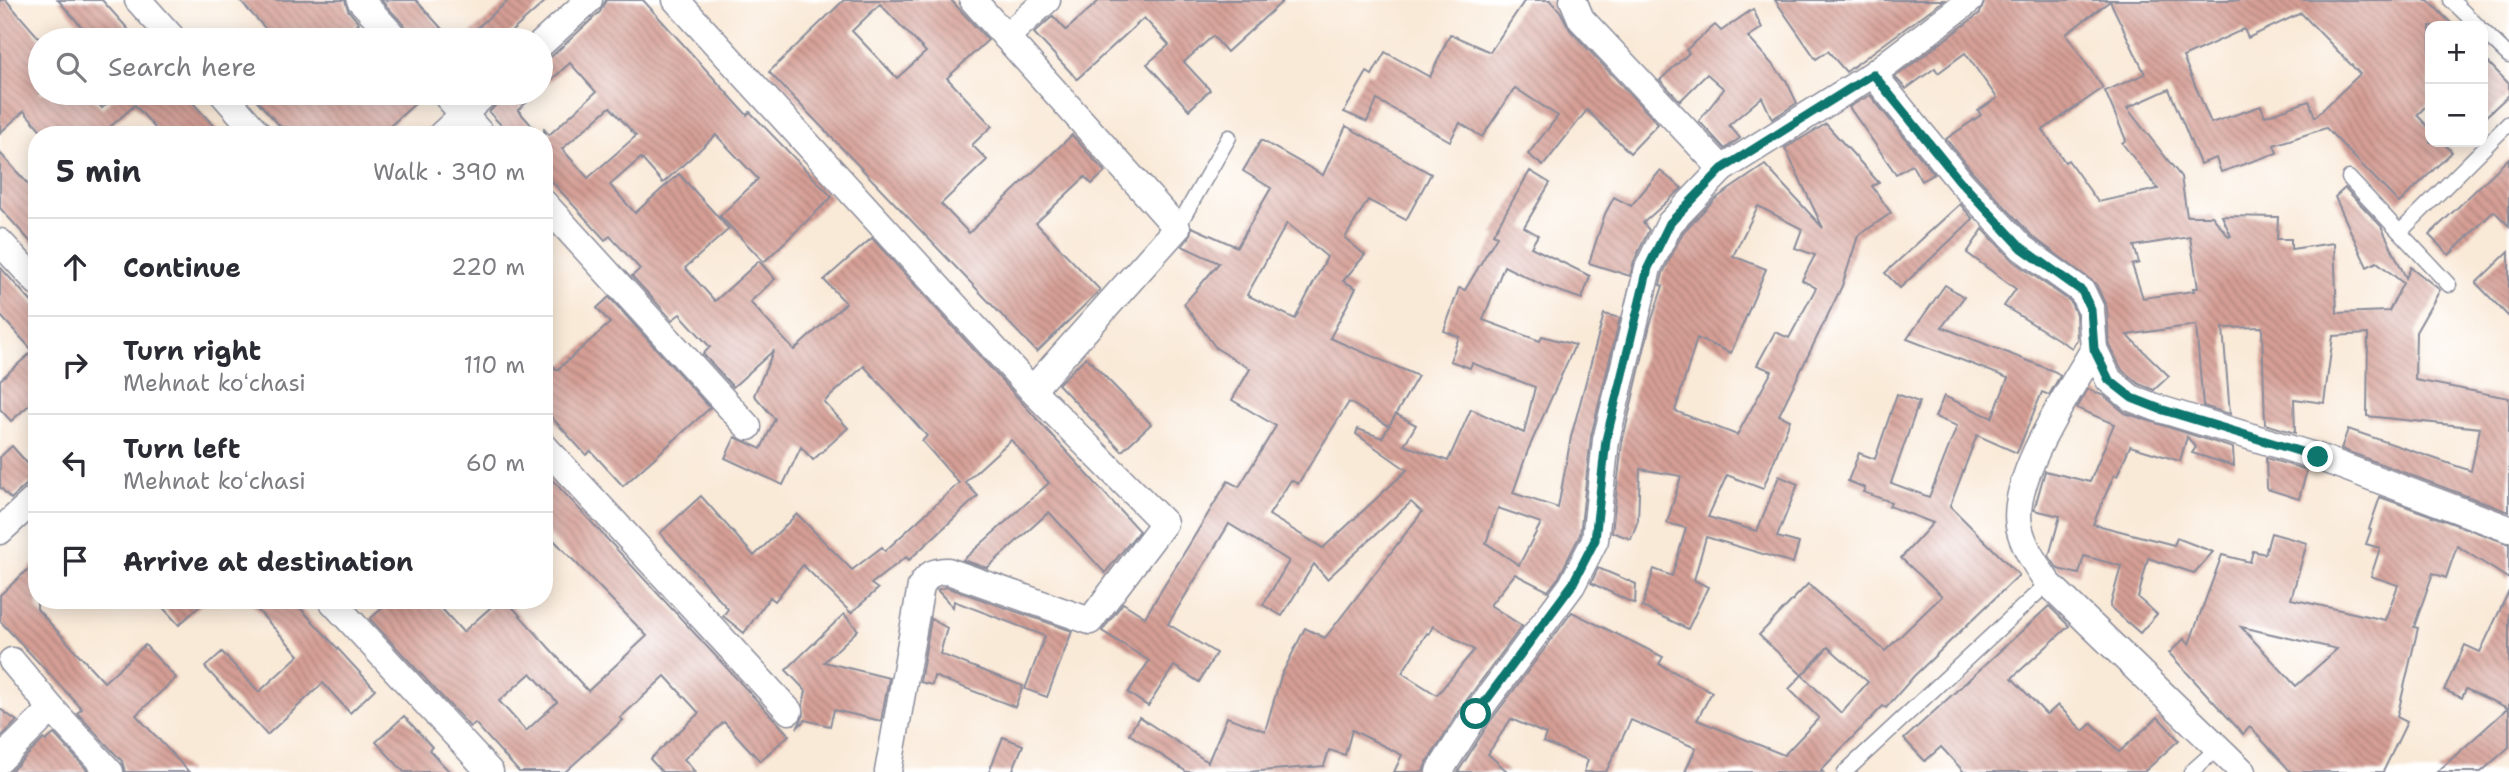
<!DOCTYPE html>
<html lang="en">
<head>
<meta charset="utf-8">
<style>
	:root { --surface:#fff; --page:#f2f2f3; --text:#2b2b33; --muted:#7c7c81; --line:#e1e1e2 }
	body { margin:0; font-family:"Shantell Sans",sans-serif; background:var(--page); color:var(--text) }
	.controls { position:absolute; right:21px; top:21px; display:grid; overflow:hidden; border-radius:14px; box-shadow:0 4px 18px #0003 }
	.controls button { width:63px; height:63px; display:grid; place-items:center; padding:0; border:0; border-bottom:2px solid var(--line); background:var(--surface); color:var(--text); font:35px sans-serif }
	.stop { position:absolute; width:21px; height:21px; margin:-16px; border:5px solid #0f766e; border-radius:50%; background:#fff }
	.stop.end { background:#0f766e; border-color:#fff; box-shadow:0 2px 7px #0008 }
	.list { margin:0; padding:0; list-style:none }
	h2 { display:flex; justify-content:space-between; align-items:center; height:91px; margin:0; padding:0 28px; font-size:30px }
	h2 small { font-size:23px; font-weight:400; color:var(--muted) }
	.list li { display:grid; grid-template-columns:46px 1fr auto; gap:21px; align-items:center; box-sizing:border-box; height:98px; padding:0 28px; border-top:2px solid var(--line) }
	.list b { display:block; font-size:26px; white-space:nowrap }
	.list p { margin:0; font-size:23px; white-space:nowrap; color:var(--muted) }
	.list em { font-size:23px; font-style:normal; color:var(--muted) }
	.icon { flex:none; width:38px; height:38px; fill:none; stroke:currentColor; stroke-width:2; stroke-linecap:round; stroke-linejoin:round }
	.map { position:relative; flex:none; width:2509px; height:772px; overflow:hidden }
	.search { position:absolute; background:var(--surface); box-shadow:0 4px 18px #0003; left:28px; top:28px; width:525px; height:77px; display:flex; align-items:center; gap:18px; box-sizing:border-box; padding:0 24px; border-radius:38px; color:var(--muted); font-size:26px }
	.panel { position:absolute; background:var(--surface); box-shadow:0 4px 18px #0003; left:28px; top:126px; width:525px; height:483px; border-radius:28px }
	.map>svg:first-child { display:block }
	.building { fill:url(#building-back-hatch); fill-rule:evenodd }
	.lines { fill:none; stroke-linecap:round; stroke-linejoin:round }
	.lane-casing { stroke:#8a8c9a; stroke-width:17 }
	.street-casing { stroke:#8a8c9a; stroke-width:29 }
	.lane { stroke:#fff; stroke-width:14 }
	.street { stroke:#fff; stroke-width:26 }
	.route { stroke:#0f766e; stroke-width:9 }
</style>
</head>
<body>
<div class="map">
<svg width="2509" height="772" viewBox="0 0 2509 772">
	<defs>
		<pattern id="building-back-hatch" width="6" height="6" patternUnits="userSpaceOnUse" patternTransform="scale(1.75)"><rect width="6" height="6" fill="#d69f95"/><path d="M-1 5l2 2M0 0l6 6M5-1l2 2" fill="none" stroke="#ad827d"/></pattern>
	</defs>
	<rect width="100%" height="100%" fill="#fff"/>
	<filter id="ink" filterUnits="userSpaceOnUse"><feTurbulence type="fractalNoise" baseFrequency=".0143" numOctaves="2"/><feDisplacementMap in="SourceGraphic" scale="14" xChannelSelector="R" yChannelSelector="G"/><feConvolveMatrix kernelMatrix="1 2 1 2 8 2 1 2 1" color-interpolation-filters="sRGB"/></filter>
	<filter id="wash" filterUnits="userSpaceOnUse"><feTurbulence type="fractalNoise" baseFrequency=".00686" numOctaves="4" result="noise"/><feDisplacementMap in="SourceGraphic" scale="28" xChannelSelector="R" yChannelSelector="G"/><feGaussianBlur stdDeviation="1.57" result="paint"/><feColorMatrix in="noise" values="0 0 0 0 0 0 0 0 0 0 0 0 0 0 0 0 0 1.4 0 .05"/><feComposite in="paint" operator="in"/></filter>
	<g filter="url(#wash)">
		<rect width="100%" height="100%" fill="#f9e9d7"/>
		<g id="blocks">
			<g class="building">
				<polygon points="0,0 6,0 40,39 40,93 89,93 102,108 120,93 184,93 222,135 161,135 135,105 101,135 45,135 24,111 0,133"/>
				<polygon points="58,0 102,0 138,40 93,40"/>
				<polygon points="239,0 345,0 348,10 359,23 339,40 276,40"/>
				<polygon points="381,0 416,0 452,40 418,40"/>
				<polygon points="509,0 547,0 502,40 463,40"/>
				<path d="M606 0H643L747 115 750 112 832 197 764 262 720 216 758 179 716 135 663 183 641 158 610 185 635 213 679 174 729 229 685 268 715 301 759 261 775 279 750 302 794 350 846 303 824 280 872 238 1139 531 1105 573 1049 512 987 568 963 560 1049 483 1011 440 965 482 978 496 909 560 906 557 871 584 878 589 851 613 803 565 775 601 770 597 744 633 723 616 728 609 660 533 701 496 754 556 797 514 852 570 882 547 885 551 959 483 922 441 927 436 864 366 824 402 848 428 813 460 801 447 783 485 725 458 735 437 761 449 775 419 754 395 774 350 733 387 703 354 710 347 680 314 672 320 632 276 640 269 610 236 605 240 544 173V129L549 135 596 92 570 63 541 89V59L552 56 600 12ZM610 107 636 136 588 178 562 149Z"/>
				<path d="M844 0H951L988 40 947 78 992 126 972 145 987 160 941 204 969 233 1072 135 1105 172 1092 184 1085 177 1036 223 1100 290 1037 352 769 72ZM880 4 926 52 897 78 852 31Z"/>
				<polygon points="1100,0 1284,0 1227,52 1213,36 1184,62 1210,90 1189,110 1147,64 1169,45 1144,18 1077,79 1034,33 1053,16 1066,30"/>
				<polygon points="1525,0 1550,0 1560,11 1570,30 1658,124 1630,153 1587,110 1543,166 1528,154 1558,116 1515,88 1482,137 1460,123 1450,141 1377,100 1367,122 1344,112 1367,72 1372,75 1385,52 1430,77 1450,34 1490,52"/>
				<polygon points="1775,0 1944,0 1846,72 1828,51 1816,59"/>
				<path d="M1985 0H2428L2454 26H2430V102L2417 115 2430 129V142H2443L2452 152 2399 203 2326 128 2274 145 2277 153 2221 172 2216 158 2200 164 2169 89 2127 108 2181 177 2187 216H2212L2229 237 2231 236 2222 216 2278 217 2277 239H2291V249L2334 243 2337 313 2389 311 2403 283 2377 262 2367 267 2335 197 2345 188 2381 226 2406 278 2411 267 2440 290 2416 332 2415 380 2509 398V512L2341 449 2348 429 2471 471 2480 428 2367 416 2368 334 2333 336 2324 403 2294 399 2295 433 2265 424 2262 327 2223 328 2230 414 2203 406 2196 325 2127 335 2169 376 2154 390 2139 384 2122 370 2109 345 2107 308 2096 284 2032 236 1971 170 1946 139 1981 115 1978 111 1997 98 1965 53 1938 73 1935 68 1906 89 1895 77 1980 13ZM2110 1 2145 74 2105 91 2126 140 2122 143 2158 189 2098 202 2068 160 2065 162 2043 130 2103 88 2066 34ZM2301 13 2360 74 2315 117 2309 101 2265 116 2261 106 2211 123 2183 57 2244 29 2248 38ZM2190 237 2198 288H2193L2194 291 2143 298 2132 265 2139 263 2134 246Z"/>
				<polygon points="1753,9 1762,28 1748,37 1786,80 1797,103 1772,119 1762,97 1729,125 1740,138 1725,149 1699,121 1724,89 1707,74 1680,101 1660,80 1689,53 1686,50 1715,25 1721,31"/>
				<polygon points="2483,57 2509,84 2509,95 2483,119"/>
				<polygon points="250,93 427,93 380,135 288,135"/>
				<polygon points="503,93 537,93 518,110 540,135 510,135 489,112 497,104"/>
				<polygon points="1870,95 1934,174 1921,181 1912,165 1896,174 1849,107"/>
				<path d="M1826 124 1879 183 1872 186 1891 213 1858 236 1842 286 1779 415 1790 420 1763 489 1727 475 1708 517 1757 531 1779 476 1798 484 1777 537 1799 543 1793 563 1706 537 1694 580 1708 587 1688 629 1642 607 1654 569 1672 576 1686 528 1667 523 1681 476 1640 469 1638 520 1631 539 1612 532 1622 443 1650 325 1663 286 1660 285 1663 273 1683 232 1715 199 1765 165 1823 228 1785 148ZM1758 206 1802 229 1795 248 1815 255 1802 280 1816 288 1789 338 1775 332 1757 365 1772 371 1737 435 1675 411 1697 338 1731 353 1766 269 1733 256Z"/>
				<path d="M1346 126 1431 174 1406 220 1368 200 1345 238 1365 255 1343 281 1356 288 1330 338 1418 376 1389 426 1349 402 1298 484 1291 480 1269 515 1323 548 1407 470 1356 434 1358 429 1382 438 1396 414 1416 425 1404 445 1448 461 1471 409 1524 433 1535 387 1472 363 1470 368 1450 361 1459 337 1444 331 1459 288 1465 290 1497 236 1493 234 1530 171 1550 183 1524 227 1538 235 1531 247 1590 276 1582 299 1544 286 1504 266 1483 320 1540 341 1542 336 1575 345 1528 450 1513 493 1558 508 1571 437 1604 314 1620 318 1591 436 1580 535 1559 577 1548 591 1515 574 1490 605 1522 626 1463 705 1426 764 1423 772H1394L1402 755 1352 730 1345 755 1329 750 1324 766 1246 772H1187L1129 734 1139 717 1208 762 1227 717 1265 731 1281 676 1305 628 1325 638 1422 512 1411 502 1327 579 1314 564 1282 616 1263 605 1289 561 1229 524 1168 624 1216 653 1199 682 1174 666 1148 706 1128 693 1149 661 1102 631 1123 603 1145 617 1228 481 1239 487 1276 426 1232 400 1250 369 1216 348 1184 304 1219 263 1182 246 1189 238 1192 227 1237 247 1271 188 1243 171 1261 140 1323 175ZM1287 223 1327 257 1295 319 1247 295ZM1498 508 1541 523 1519 565 1486 543ZM1433 626 1474 650 1437 695 1402 673 1427 633 1429 634Z"/>
				<polygon points="0,153 37,194 37,249 0,208"/>
				<polygon points="2509,158 2509,226 2494,211 2449,255 2429,235"/>
				<polygon points="1660,171 1682,188 1643,223 1649,230 1634,261 1630,276 1589,263 1605,214 1614,197 1631,206"/>
				<polygon points="1960,204 1973,219 1900,288 1885,273"/>
				<polygon points="1983,229 2013,261 2070,301 2076,314 2077,340 2072,348 2004,306 2016,289 1967,253"/>
				<polygon points="2509,251 2509,317 2476,283"/>
				<polygon points="0,267 37,308 37,398 11,421 0,409 0,380 33,351 0,315"/>
				<path d="M1945 285 1964 297 1942 327 2056 372 2060 376 2049 395 2042 392 2017 453 1977 435 1950 506 2019 575 1914 676 1886 708 1883 706 1821 770 1823 772H1685L1696 748 1631 720 1606 772H1584L1588 760 1543 742 1546 734 1511 719 1488 754 1508 772H1458L1489 723 1572 612 1663 657 1659 664 1712 692 1697 720 1784 755 1819 718 1789 689 1802 675 1759 635 1808 584 1885 651 1942 596 1901 558 1933 523 1889 506 1891 502 1863 492 1865 488 1848 481 1859 453 1875 459 1897 394 1919 402 1891 483 1929 497 1957 426 1935 417 1944 396 1992 418 2008 378 1907 339ZM1828 647 1868 682 1841 713 1802 675Z"/>
				<polygon points="609,297 710,408 623,486 591,451 586,455 544,409 544,356 557,370 610,323 597,308"/>
				<polygon points="1086,357 1151,424 1122,451 1058,384"/>
				<polygon points="2088,389 2104,396 2125,413 2233,448 2234,466 2192,453 2196,447 2187,437 2180,461 2130,446 2117,476 2114,475 2093,524 2174,545 2177,538 2213,552 2194,573 2148,558 2138,598 2157,614 2140,633 2110,607 2121,566 2084,556 2079,574 2058,569 2049,556 2060,516 2034,510 2045,471 2090,482 2114,424 2077,408"/>
				<polygon points="12,446 37,474 37,482 26,485 11,499 0,487 0,457"/>
				<polygon points="2266,458 2307,470 2299,499 2267,489"/>
				<path d="M544 471 789 735 760 761 724 722 684 759 695 772H662L650 759 699 713 665 676 620 718 623 720 565 772H519L475 723 470 727 370 619 391 600H434L463 632 499 600H506L588 691 647 636 544 530ZM531 673 557 702 526 731 499 701Z"/>
				<path d="M2380 497 2509 544V579L2457 546 2446 578 2433 573 2414 627 2418 628 2397 717 2407 722 2383 772H2291L2250 727 2243 734 2169 653 2184 639 2189 644 2222 555 2250 562 2253 551 2265 554 2271 533 2307 543 2291 599 2385 620 2398 585 2371 576 2380 548 2366 544 2371 530 2369 529ZM2241 627 2337 649 2296 686Z"/>
				<polygon points="37,561 37,609 104,682 145,645 176,678 136,715 189,772 125,772 122,761 77,713 82,709 0,621 0,595"/>
				<polygon points="1598,568 1636,584 1635,604 1591,583"/>
				<polygon points="946,587 1072,631 1047,697 1025,689 1045,636 954,601 953,607 937,590"/>
				<polygon points="2509,591 2509,747 2481,772 2437,772 2508,708 2466,689 2462,698 2444,690 2465,645 2480,652"/>
				<polygon points="156,600 206,600 179,625"/>
				<polygon points="248,600 293,600 375,689 350,713 323,683 267,735 205,667 222,652 259,692 299,655"/>
				<polygon points="2049,606 2069,626 2012,678 2046,714 2049,713 2058,705 2083,731 2092,723 2119,752 2158,717 2179,740 2144,772 1964,772 1941,747 1925,761 1904,739"/>
				<polygon points="844,614 858,630 824,662 889,678 881,721 834,710 830,726 805,720 797,728 804,715 803,704 806,691 786,670"/>
				<polygon points="931,619 947,628 940,654 1023,686 1015,707 934,676 932,685 920,682"/>
				<polygon points="0,709 17,721 1,737 0,737"/>
				<polygon points="404,716 432,747 429,750 450,772 404,772 376,742"/>
				<polygon points="54,734 89,772 10,772 44,739 46,741"/>
				<polygon points="1003,737 1023,745 1012,772 989,772"/>
			</g>
		</g>
	</g>
	<g filter="url(#ink)">
		<use href="#blocks" fill-opacity="0" stroke="#8a8c9a" stroke-width="2"/>
		<g class="lines">
			<g class="lane-casing">
				<g id="lane">
					<polyline points="2451,0 2478,26"/>
					<polyline points="2483,31 2509,56"/>
					<polyline points="2349,178 2449,285"/>
					<polyline points="1177,228 1229,137"/>
					<polyline points="2400,232 2509,123"/>
					<polyline points="1845,772 2048,583"/>
					<polyline points="2191,772 2219,747"/>
				</g>
			</g>
			<g class="street-casing">
				<g id="street">
					<polyline points="138,0 174,40"/>
					<polyline points="360,0 397,40"/>
					<path d="M676 0 1032 390 1164 523 1090 621 948 571C934 571 928 574 921 586L888 772"/>
					<polyline points="973,0 1177,228 1032,390"/>
					<polyline points="1573,0 1581,19 1722,169"/>
					<polyline points="1006,37 1047,0"/>
					<polyline points="541,44 589,0"/>
					<polyline points="1873,74 1959,180 2022,248 2082,291 2091,310 2094,349 2109,380 2131,398 2160,409 2318,457 2509,529"/>
					<polyline points="222,93 259,135"/>
					<polyline points="444,93 482,135"/>
					<polyline points="441,135 486,93"/>
					<polyline points="544,203 748,427"/>
					<polyline points="0,242 37,282"/>
					<path d="M2094 349C2070 391 2010 478 2019 526 2023 547 2037 566 2048 583L2243 772"/>
					<polyline points="544,446 789,711"/>
					<polyline points="0,531 37,497"/>
					<polyline points="331,600 490,772"/>
					<polyline points="12,661 52,709"/>
					<polyline points="0,760 52,709 110,772"/>
					<polyline points="1439,772 1476,714 1572,585 1595,540 1606,440 1648,268 1670,223 1722,169 1873,74 1970,0"/>
				</g>
			</g>
			<use href="#lane" class="lane"/>
			<use href="#street" class="street"/>
		</g>
	</g>
	<g class="lines" filter="url(#ink)">
		<polyline class="route" points="1476,714 1572,585 1595,540 1606,440 1648,268 1670,223 1722,169 1873,74 1959,180 2022,248 2082,291 2091,310 2094,349 2109,380 2132,398 2160,409 2318,457"/>
	</g>
</svg>
<div class="controls">
<button>+</button>
<button>−</button>
</div>
<div class="stop" style="left:1476px;top:714px"></div>
<div class="stop end" style="left:2318px;top:457px"></div>
<div class="search"><svg class="icon" aria-label="search" viewBox="0 0 24 24"><circle cx="10" cy="10" r="6"/><path d="M15 15l6 6"/></svg>Search here</div>
<section class="panel">
<h2>5 min<small>Walk · 390 m</small></h2>
<ul class="list">
<li><svg class="icon" aria-label="ahead" viewBox="0 0 24 24"><path d="M12 20V5M6 11l6-6 6 6"/></svg><div><b>Continue</b></div><em>220 m</em></li>
<li><svg class="icon" aria-label="right" viewBox="0 0 24 24"><path d="M7 20v-9h11M14 6l5 5-5 5"/></svg><div><b>Turn right</b><p>Mehnat koʻchasi</p></div><em>110 m</em></li>
<li><svg class="icon" aria-label="left" viewBox="0 0 24 24"><path d="M17 20v-9H6M10 6l-5 5 5 5"/></svg><div><b>Turn left</b><p>Mehnat koʻchasi</p></div><em>60 m</em></li>
<li><svg class="icon" aria-label="arrive" viewBox="0 0 24 24"><path d="M6 21V4h12l-3 4 3 4H6"/></svg><div><b>Arrive at destination</b></div></li>
</ul>
</section>
</div>
</body>
</html>
